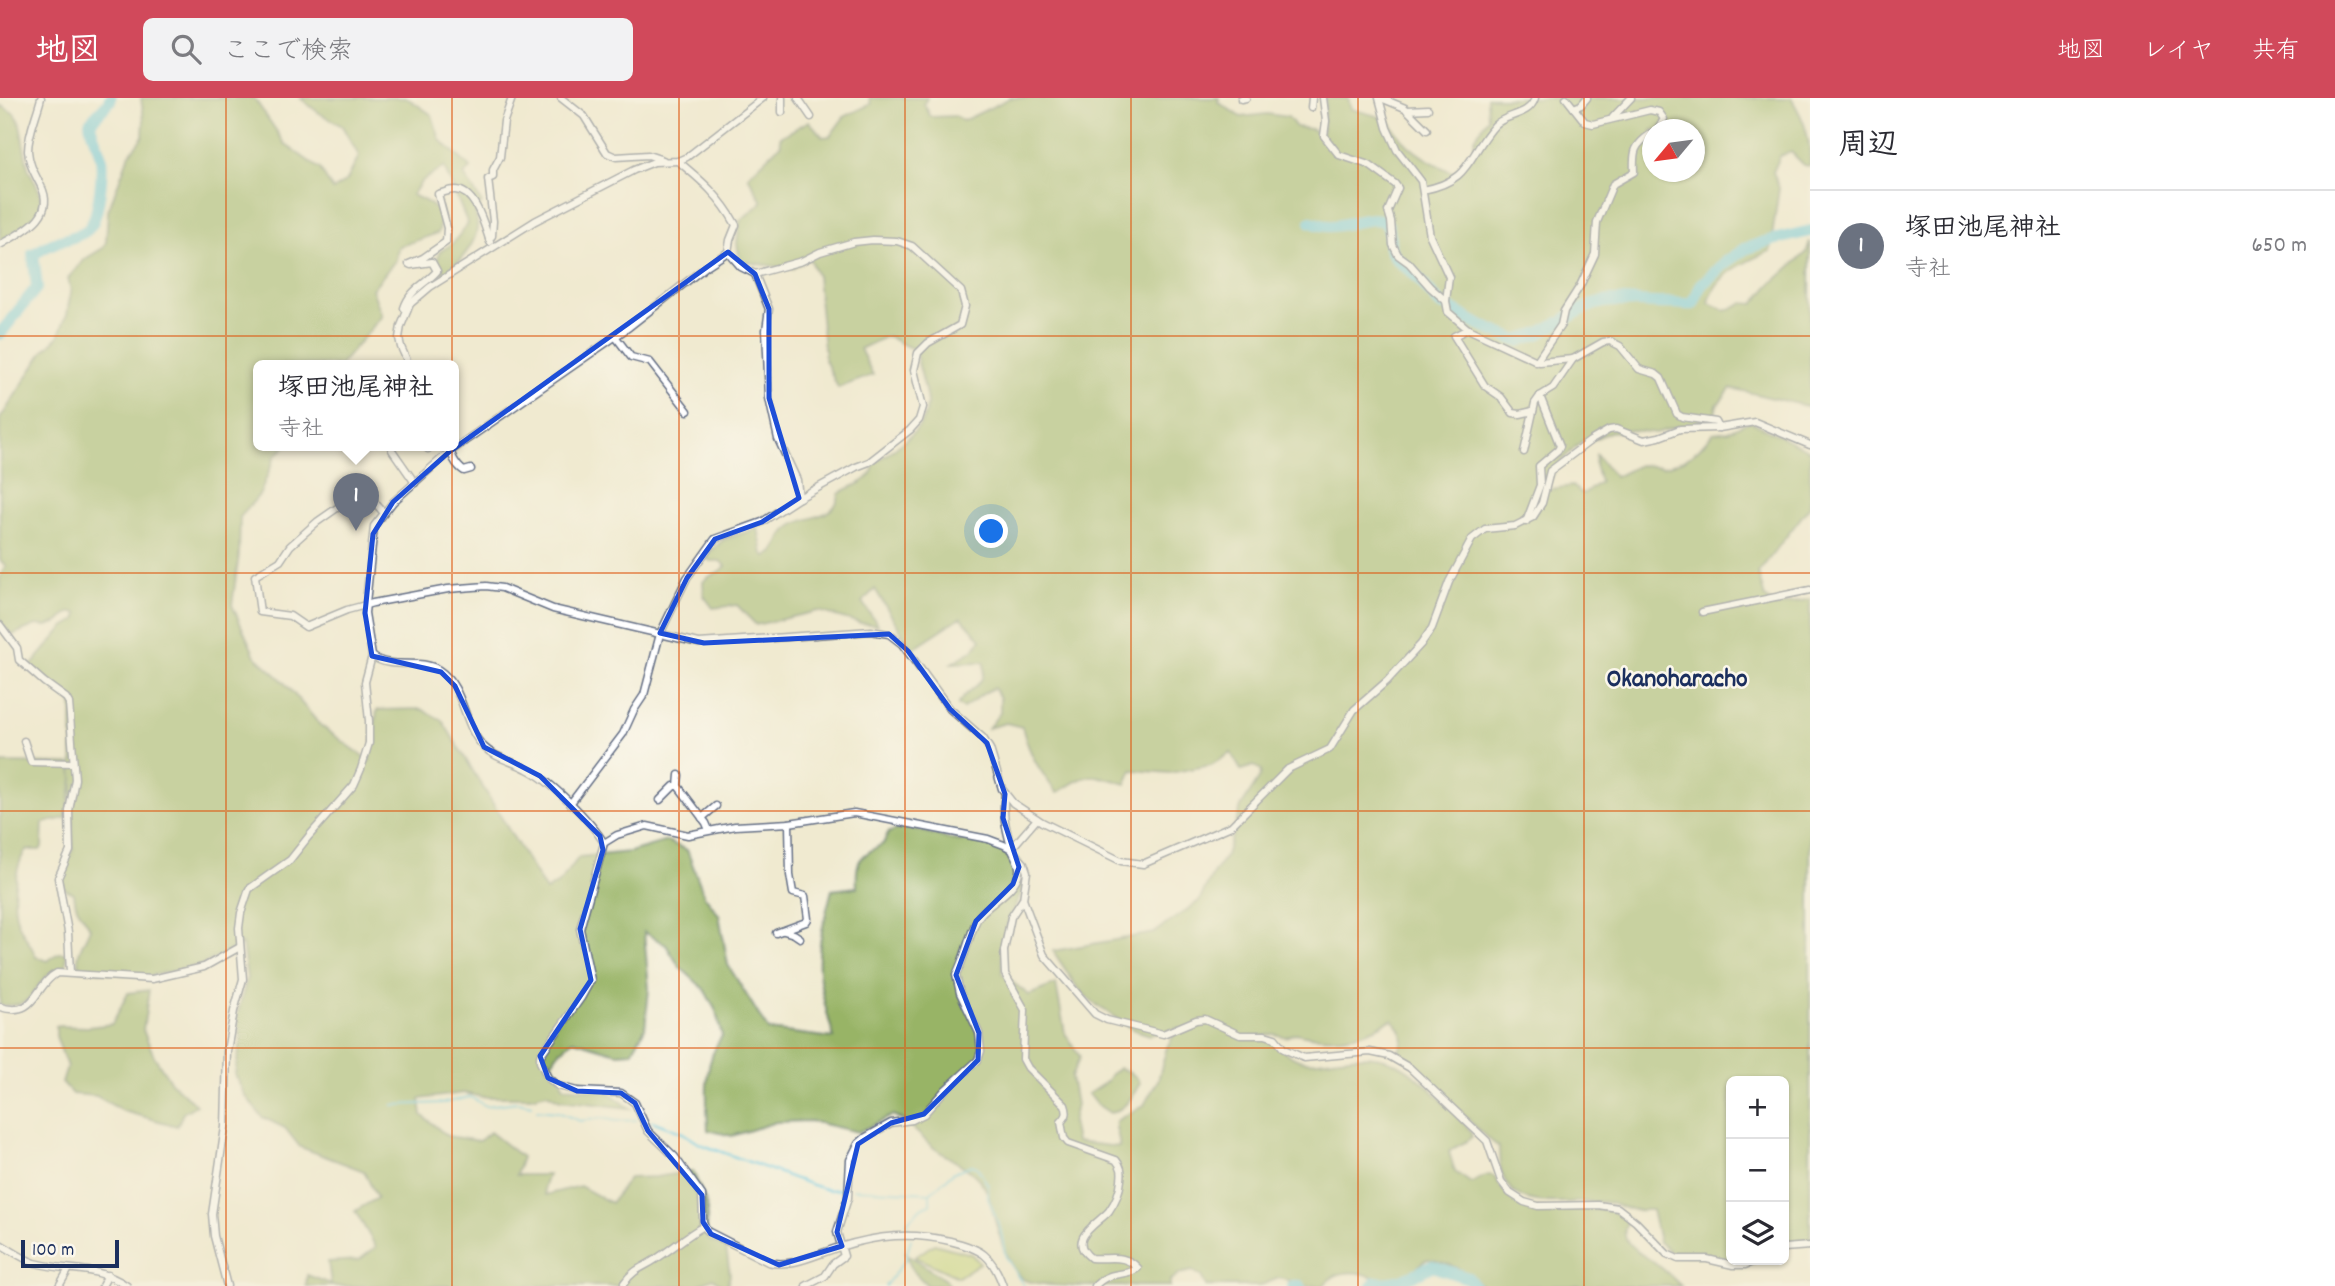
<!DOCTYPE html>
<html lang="ja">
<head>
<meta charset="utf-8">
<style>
	:root { --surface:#fff; --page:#f2f2f3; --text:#2b2b33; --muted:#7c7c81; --line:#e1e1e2; --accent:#d1495b }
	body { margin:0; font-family:Dekko,"Klee One",sans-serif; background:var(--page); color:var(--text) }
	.controls { position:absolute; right:21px; bottom:21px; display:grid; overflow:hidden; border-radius:10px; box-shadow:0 2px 5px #0004 }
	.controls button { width:63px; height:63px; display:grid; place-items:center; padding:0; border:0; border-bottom:2px solid var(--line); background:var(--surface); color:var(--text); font:35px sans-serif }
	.compass { position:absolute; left:1642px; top:21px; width:63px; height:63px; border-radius:50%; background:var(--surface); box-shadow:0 2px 5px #0004; rotate:241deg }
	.scale { position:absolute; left:21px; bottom:18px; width:98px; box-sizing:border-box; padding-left:7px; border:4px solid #1b2f5e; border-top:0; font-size:19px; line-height:24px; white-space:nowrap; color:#1b2f5e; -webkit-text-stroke:5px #fbf7ec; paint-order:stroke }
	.you { position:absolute; left:992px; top:434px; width:24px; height:24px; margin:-18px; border:5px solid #fff; border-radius:50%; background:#1a73e8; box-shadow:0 0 0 10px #1a73e833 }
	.badge { display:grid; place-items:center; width:46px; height:46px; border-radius:50%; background:var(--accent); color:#fff; font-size:23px; font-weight:700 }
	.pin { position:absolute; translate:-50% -58px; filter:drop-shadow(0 2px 4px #0008) }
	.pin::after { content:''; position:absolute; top:37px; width:24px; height:21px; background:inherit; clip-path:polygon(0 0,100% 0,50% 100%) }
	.popup { position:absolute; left:253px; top:262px; width:206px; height:91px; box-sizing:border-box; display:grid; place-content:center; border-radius:10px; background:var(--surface); filter:drop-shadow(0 2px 5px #0005); font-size:23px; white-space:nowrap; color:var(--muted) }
	.popup b { font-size:26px; color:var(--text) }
	.popup::after { content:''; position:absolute; left:50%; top:100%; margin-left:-14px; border:14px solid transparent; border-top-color:var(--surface) }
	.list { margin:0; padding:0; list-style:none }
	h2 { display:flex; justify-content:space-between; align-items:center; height:91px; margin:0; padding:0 28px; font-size:30px }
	h2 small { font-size:23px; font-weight:400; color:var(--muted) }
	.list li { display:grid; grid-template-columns:46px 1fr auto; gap:21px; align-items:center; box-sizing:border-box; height:112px; padding:0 28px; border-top:2px solid var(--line) }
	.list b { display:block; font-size:26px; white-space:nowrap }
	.list p { margin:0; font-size:23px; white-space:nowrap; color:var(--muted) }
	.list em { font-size:23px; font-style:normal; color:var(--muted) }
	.icon { flex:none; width:38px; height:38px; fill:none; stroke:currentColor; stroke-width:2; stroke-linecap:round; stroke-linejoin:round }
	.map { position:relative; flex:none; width:1810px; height:1188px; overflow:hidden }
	header { display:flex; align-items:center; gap:42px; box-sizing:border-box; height:98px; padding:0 35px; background:var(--accent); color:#fff }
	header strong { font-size:33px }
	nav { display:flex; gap:38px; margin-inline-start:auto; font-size:24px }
	.search { width:490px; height:63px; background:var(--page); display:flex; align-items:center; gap:18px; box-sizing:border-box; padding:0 24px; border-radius:10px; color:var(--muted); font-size:26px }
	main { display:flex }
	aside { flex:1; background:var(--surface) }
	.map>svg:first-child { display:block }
	.green { fill:#c1d275; stroke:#6e806a; stroke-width:2 }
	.forest { fill:#98b466; stroke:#5a7262; stroke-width:2; fill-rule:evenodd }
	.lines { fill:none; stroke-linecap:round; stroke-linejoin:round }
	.stream { stroke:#61c6df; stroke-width:2 }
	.river { stroke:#61c6df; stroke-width:12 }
	.minor-casing { stroke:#667086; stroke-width:9 }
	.minor { stroke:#fff; stroke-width:6 }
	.marked { fill:none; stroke:#1d4ed8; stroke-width:5; stroke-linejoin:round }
	.grid { fill:none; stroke:#de5710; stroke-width:2; stroke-opacity:0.55 }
	.labels { text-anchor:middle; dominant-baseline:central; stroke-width:5; stroke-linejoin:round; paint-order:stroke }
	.quarter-label { font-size:26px; font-weight:bold; fill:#1b2f5e; stroke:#fbf7ec }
</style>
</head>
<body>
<header>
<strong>地図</strong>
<div class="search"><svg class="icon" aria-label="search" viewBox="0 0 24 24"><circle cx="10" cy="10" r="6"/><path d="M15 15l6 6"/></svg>ここで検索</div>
<nav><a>地図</a><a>レイヤ</a><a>共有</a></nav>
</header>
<main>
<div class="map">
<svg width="1810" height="1188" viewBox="0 0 1810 1188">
	<rect width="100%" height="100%" fill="#fbf7ec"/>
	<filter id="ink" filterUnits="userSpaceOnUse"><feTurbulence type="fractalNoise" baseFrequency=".0143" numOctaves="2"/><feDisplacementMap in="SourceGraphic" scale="14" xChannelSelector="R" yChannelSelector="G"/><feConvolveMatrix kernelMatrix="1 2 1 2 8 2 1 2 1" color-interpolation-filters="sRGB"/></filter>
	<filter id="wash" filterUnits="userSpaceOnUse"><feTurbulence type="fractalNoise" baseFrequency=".00686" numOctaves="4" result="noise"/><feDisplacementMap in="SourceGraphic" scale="28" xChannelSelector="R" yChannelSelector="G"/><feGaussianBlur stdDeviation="1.57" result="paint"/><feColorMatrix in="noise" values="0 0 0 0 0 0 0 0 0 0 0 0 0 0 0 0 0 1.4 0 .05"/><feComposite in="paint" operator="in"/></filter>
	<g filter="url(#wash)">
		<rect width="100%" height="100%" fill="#f0ead0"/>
		<polygon class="green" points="934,1146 971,1156 980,1165 958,1179 915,1159"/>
		<g class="forest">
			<path d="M141 0H254L286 47 320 71 333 92 347 82 359 58 342 28 319 15 300 0H407L432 17 440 42 471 70 464 77 482 105 475 115C485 138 461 164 443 176L438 163 439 154 452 146 468 126 444 69 422 83 412 97C431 105 446 112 438 135L398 149 396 162 372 191 382 218 340 267H258V347H287L275 358 260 396 240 419 239 457 232 507 255 558 282 582 320 627 370 663 377 612 421 611 442 622 546 793 560 784 579 759 630 754 667 743 687 752 704 797 719 817 728 867 768 932 834 940C828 918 821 897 819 874 817 847 825 818 832 792L857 789C855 761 859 759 883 746L888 735C912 723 930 738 954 742 968 744 995 746 1007 752 1043 772 1012 807 1005 833 1001 847 1002 861 1002 876L1029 897 1056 886 1065 935 1080 959 1071 979 1076 1007 1072 1024 1076 1044 1119 1049C1121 1039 1114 1033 1116 1023L1144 1007 1158 982 1167 949 1178 930 1150 937 1132 931 1091 903 1077 889 1053 853 1154 835 1199 803 1213 776 1226 757 1241 709 1260 679 1261 672 1254 668 1241 672 1231 655 1211 667 1170 675 1132 672 1126 686C1090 675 1090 674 1057 695 1039 672 1030 658 1022 629L1006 625 988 630 1000 615V600L994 590C982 594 974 604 963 610L958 607C968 587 986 592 984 564L952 565 973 552 981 541 961 519 912 551 875 491 862 504 878 527 860 525 818 513 756 527 737 507 713 510 704 498 703 484C709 476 719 476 726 468L720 463H710L707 460 710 454 723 442 758 430 763 456 766 458 773 455C780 445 781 435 792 428 809 416 836 422 839 396 852 386 872 386 874 366 892 351 928 333 927 305 926 291 918 267 915 251 904 249 897 242 887 238L860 251 873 277 838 290 825 262 817 178 809 160 792 171 740 163 737 145 740 123 762 104 748 78 781 46 780 39 809 23 823 39 830 38 844 19 871 6 869 0H927L924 6 931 19 955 18 963 23 1010 0H1219L1218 4 1241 19 1267 16 1288 19 1296 29 1311 31 1322 36 1326 0H1348L1351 11 1388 21C1403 49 1425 62 1454 75L1473 55 1475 40 1488 20 1487 0H1791C1806 24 1810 40 1810 68L1804 67 1791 54 1780 58 1773 74 1779 90 1770 153C1745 164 1715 176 1709 205L1726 213 1742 205 1754 206 1769 188 1806 155 1810 143V309L1731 290 1717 307 1712 327 1680 328 1656 335 1632 332 1610 334 1592 342 1582 343 1559 365 1545 392 1572 388 1583 396 1600 384 1595 367 1596 357 1615 379 1639 367 1664 369 1684 362 1699 351 1713 335 1728 333 1750 323 1810 353V408L1758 475 1765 500 1776 509 1810 501V1144L1784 1147V983H1731V1162H1750L1733 1164 1701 1157H1678L1670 1154 1659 1144 1652 1112C1645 1112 1637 1113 1630 1111 1621 1110 1613 1105 1604 1104 1555 1101 1497 1121 1499 1049L1487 1040 1412 966 1397 956C1406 942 1404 935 1393 921 1386 924 1380 928 1373 931 1348 942 1320 941 1295 935L1286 939 1274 936 1263 938C1276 946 1285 957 1299 962 1308 965 1317 963 1326 962 1347 959 1370 955 1391 963 1420 974 1450 1012 1472 1034V1039C1466 1046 1455 1047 1449 1054L1455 1074 1471 1085C1477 1083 1485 1076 1491 1077 1498 1078 1497 1085 1501 1090 1507 1098 1518 1105 1527 1108 1560 1120 1597 1101 1629 1121 1613 1145 1644 1157 1659 1168 1667 1174 1674 1181 1681 1188H1482C1466 1172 1449 1164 1427 1161L1415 1171 1412 1181 1394 1187C1372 1177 1341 1164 1323 1188H1300L1294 1184 1279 1180 1259 1188H1206L1201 1178 1192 1173 1179 1176 1170 1183V1188C1143 1188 1116 1188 1090 1188 1068 1188 1047 1188 1027 1183 1004 1176 995 1114 987 1094 977 1071 952 1063 934 1050 919 1038 912 1026 893 1017L858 1034 810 1023 776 1024 732 1038 708 1032C707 999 702 966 722 938L716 913 704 891 679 868 666 847 644 834 649 891 645 930 632 954 617 955 573 942 558 955 552 964 564 989 607 993 630 1010 560 1002 547 995 531 999H482L464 995 420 1001 422 1017 447 1038 479 1043 490 1034 522 1059 516 1077H548L544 1088 545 1097 580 1088 611 1105 629 1080 656 1079 693 1073 707 1107V1141L726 1150 730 1177 727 1188H723L713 1180 696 1188H306L307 1177 331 1186 328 1164 359 1162 376 1149 355 1113 377 1100 364 1073 300 1049 285 1030 262 1019 244 996 235 976 241 940 237 918 247 880 242 846 202 867 145 879 80 871C73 859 85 843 90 830 82 813 76 816 74 795L65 791 60 780 73 751 72 606 66 597 33 574 31 568 64 529 76 522 78 516 74 514 67 516 59 524 47 528 36 527 12 537 0 525V478L6 468 0 462V321L43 254 58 239 67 216 71 193 68 180 85 161 103 150 106 144 108 113 129 57 143 38 144 22ZM1652 32H1694V74H1652Z"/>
			<polygon points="0,7 15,16 19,22 28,70 40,94 41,108 38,117 31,123 0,143"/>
			<path d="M0 662 1 665 69 666 71 668 73 681 66 720 43 725 42 749 40 752H26C14 769 10 810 20 829 25 840 32 848 36 859L48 863C54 858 59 852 67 856L66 870C62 871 55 871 50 875 29 893 35 910 0 907Z"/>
			<polygon points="149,892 143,932 154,958 171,984 196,1007 183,1015 177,1028 123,1013 96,998 72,996 62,985 67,969 56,938 56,928 88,929 112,926 128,895"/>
			<path d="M1119 970C1127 973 1136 976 1140 985 1133 998 1125 1012 1110 1015L1095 1005 1088 996 1106 984 1111 976Z"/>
			<polygon points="906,1155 945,1182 949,1188 928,1188 912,1172"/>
		</g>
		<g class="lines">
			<g class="stream">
				<polyline points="393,1007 444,1005 470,999 486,1008 518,1004 532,1007"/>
				<polyline points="537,1012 558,1014 580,1023 602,1020 616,1023 636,1022"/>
				<polyline points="652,1023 683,1035 700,1046 812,1087 828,1092 844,1091"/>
				<polyline points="853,1091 930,1095 954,1074 972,1067 977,1069 988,1087 988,1100 1000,1130 1006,1160 1024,1188"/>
				<polyline points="909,1133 907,1124 921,1110 930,1106 930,1095"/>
				<polyline points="885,1188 905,1162 911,1141"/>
			</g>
			<g class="river">
				<path d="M1311 124C1317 126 1323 128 1328 128 1343 130 1381 112 1388 128 1390 132 1389 140 1390 145"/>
				<path d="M1390 149C1393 162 1406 168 1415 177 1424 187 1432 197 1441 207"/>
				<polyline points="1450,210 1479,227 1518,243 1540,235 1558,225"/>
				<path d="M1566 221C1608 192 1625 207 1672 205 1679 205 1686 207 1693 206L1701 187 1726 164 1745 151 1765 144 1810 133"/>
				<path d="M0 236 37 189 33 156C39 153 45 149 52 146 63 141 77 140 87 132 99 123 103 76 101 60 99 48 91 37 90 24L110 3V0"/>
				<polyline points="1293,1188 1300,1188"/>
				<path d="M1372 1188 1375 1184C1395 1188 1414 1177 1432 1168L1468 1180 1474 1188"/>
			</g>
		</g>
	</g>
	<g filter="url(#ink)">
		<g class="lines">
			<g class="minor-casing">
				<g id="minor">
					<polyline points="561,0 584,18 607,55 616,59 648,57 663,62"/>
					<polyline points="782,0 782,14"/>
					<polyline points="798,0 811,19"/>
					<polyline points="1323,0 1326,23 1324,38 1339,57 1369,67 1395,86 1398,90 1388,113 1391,123 1393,147 1398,157 1409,165 1430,189 1446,203 1448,214 1468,231 1539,264 1573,261 1603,244 1610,243 1620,248 1639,271 1656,276 1661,280 1677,316 1682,319 1716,324 1719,330"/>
					<polyline points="1379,0 1387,30 1397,52 1421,83 1430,138 1449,179 1446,203"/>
					<polyline points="1381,0 1405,10 1427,32"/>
					<polyline points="1566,0 1585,24 1593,26 1650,12 1659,14 1664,21 1657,32"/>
					<polyline points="1241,1 1246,0"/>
					<polyline points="1311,10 1312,0"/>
					<polyline points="1574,10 1581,7 1587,0"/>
					<polyline points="1407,12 1428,11"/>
					<polyline points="1613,19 1631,0"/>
					<path d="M678 63C702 83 720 98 736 127L730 142 728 154 741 169 755 176 769 211 766 232 769 300 778 341 797 382 799 400"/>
					<path d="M1423 92C1472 83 1467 58 1495 27 1507 15 1529 19 1535 0"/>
					<polyline points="490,144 489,141 492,138 493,123 488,81 493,79 493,72 500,59 504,23 512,0"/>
					<path d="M0 147C21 134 57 119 41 88 35 76 29 67 28 53 28 35 37 17 41 0"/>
					<path d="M407 213 404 210C410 191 426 186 437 173L432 164 411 167 409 166 423 160 446 144 447 130 438 96C443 95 449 92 454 92 475 91 484 126 489 141"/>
					<polyline points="1468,231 1454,238 1485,288 1501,299 1513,315 1520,316 1533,313"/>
					<polyline points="615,238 631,259 650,264 688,313"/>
					<path d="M1536 264 1561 227 1564 213 1580 188 1595 156 1597 124 1613 86 1634 74C1633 53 1634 47 1652 35"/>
					<polyline points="409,267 401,249 399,240 401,228 410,206 430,189 535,123 634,72 654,64 678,63 687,59 763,0"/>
					<polyline points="426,347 428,351"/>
					<path d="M449 347C450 356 456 368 464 373L471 371"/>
					<polyline points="392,352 415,385"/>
					<polyline points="1524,354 1535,305 1540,298"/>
					<polyline points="383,414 371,400 360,394 317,424 290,448 280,463 255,478 260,514 290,518 306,529 347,512 373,505 448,491 486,488 502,490 553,511 699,545 871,533 889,536 902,546 950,611 983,640 990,651 1002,691 1013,705 1042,724 1121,763 1143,766 1231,728 1288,671 1330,651 1354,612 1387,583 1421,546 1432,530 1449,484 1472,441 1485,431 1515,428 1533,419 1542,405 1550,373 1590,343 1609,332 1616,331 1644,342 1659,339 1680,331 1719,330 1755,324 1810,347"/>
					<polyline points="1526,424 1540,387 1539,368 1558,352 1560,348 1540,298 1553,290 1573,261"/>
					<polyline points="1702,514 1810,492"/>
					<polyline points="0,527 17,550 19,562 44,584 66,600 69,605 75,681 69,713 70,753 58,780 68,834 70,875"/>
					<path d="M372 558C392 573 419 559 439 572 466 590 462 628 484 649 496 661 513 663 527 671 550 682 591 723 604 745L580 831 591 882 581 900 540 958V964L548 980 558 988 577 993 621 995 635 1005 648 1033 675 1059 702 1097 703 1124 707 1133 768 1164C793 1170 816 1156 840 1149 878 1137 911 1134 950 1143 982 1151 992 1157 1003 1188"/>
					<polyline points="24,643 31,664 73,665"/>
					<polyline points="679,677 678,688 706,725 709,732"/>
					<polyline points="660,702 674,688 678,688"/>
					<polyline points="570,706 623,636 634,612 644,597 660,536 687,480 715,441 762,424 799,400 856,369 869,364 910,332 919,322 923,309 914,272 918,255 928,245 960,227 965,208 961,193 912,148 897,143 873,142 854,144 820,154 802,163 755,176"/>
					<polyline points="702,720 716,708"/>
					<path d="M604 745 617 737 647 728 688 737 735 728 789 725 854 715 988 741 1004 747 1011 751 1024 765 1027 774 1023 801 1011 819 1004 853 1005 876 1025 912 1023 961 1028 970 1065 1007C1068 1015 1067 1018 1061 1024L1064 1040 1068 1045 1116 1062C1122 1069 1122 1074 1121 1082 1120 1094 1116 1103 1109 1113 1099 1125 1065 1141 1091 1160 1109 1162 1124 1155 1138 1170 1128 1179 1110 1171 1095 1188"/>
					<polyline points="1011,751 1037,721"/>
					<polyline points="1023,801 1044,857 1095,916 1107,922 1163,936 1196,922 1205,921 1240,937 1265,937 1275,940 1284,951 1304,960 1370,954 1389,958 1410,970 1487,1043 1501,1083 1510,1095 1524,1104 1538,1108 1598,1107 1618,1110 1636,1124 1667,1156 1678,1161 1707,1161 1733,1167 1745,1167 1757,1162"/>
					<polyline points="784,833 794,836 800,840"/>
					<polyline points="776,835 806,824 808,821 805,798 793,795 790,777 789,725"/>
					<path d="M0 909C37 920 34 887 57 875L152 881 204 869 240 849"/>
					<path d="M0 1146C11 1152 23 1161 35 1165 68 1174 97 1167 127 1188"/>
					<polyline points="1784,1150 1810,1148"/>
					<path d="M624 1185C635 1170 643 1170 656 1161 673 1150 687 1137 704 1128"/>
					<polyline points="59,1188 69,1171"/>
					<polyline points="102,1188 108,1177"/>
					<polyline points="227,1188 214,1138 212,1116 225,1029 227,953 234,913 243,881 239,830 241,815 249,791 290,762 309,738 354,687 361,671 369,645 369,623 365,584 372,558 365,515 374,428 393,404 449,354 629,229 708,167 728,154"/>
					<path d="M806 1188 825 1178 833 1166 844 1158 837 1134 848 1100 850 1062 858 1046 866 1039 891 1025 912 1022 924 1016 945 992 978 962 981 953 979 935 960 895 956 877C965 861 971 828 980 817 991 804 1016 792 1019 774 1021 765 1013 757 1011 749 1006 731 1002 715 1005 696"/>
				</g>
			</g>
			<use href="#minor" class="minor"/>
		</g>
	</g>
	<path d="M0 0H1810V1188H0ZM728 154 755 176 769 211V300L799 400 762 424 715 441 687 480 660 535 704 545 889 536 908 553 950 611 987 645 1005 696 1003 720 1019 769 1013 786 976 823 956 877 979 935 978 962 924 1016 891 1025 858 1046 837 1134 842 1148 779 1167 711 1136 703 1124 702 1097 648 1033 635 1005 621 995 577 993 548 980 540 958 591 882 580 831 603 752 600 738 540 678 484 649 455 588 441 574 372 558 365 515 373 436 393 404 449 354Z" fill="#f0ead0" fill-opacity=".55" fill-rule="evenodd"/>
	<path class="marked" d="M728 154 755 176 769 211V300L799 400 762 424 715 441 687 480 660 535 704 545 889 536 908 553 950 611 987 645 1005 696 1003 720 1019 769 1013 786 976 823 956 877 979 935 978 962 924 1016 891 1025 858 1046 837 1134 842 1148 779 1167 711 1136 703 1124 702 1097 648 1033 635 1005 621 995 577 993 548 980 540 958 591 882 580 831 603 752 600 738 540 678 484 649 455 588 441 574 372 558 365 515 373 436 393 404 449 354Z"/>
	<path class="grid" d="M226 0V1188M452 0V1188M679 0V1188M905 0V1188M1131 0V1188M1358 0V1188M1584 0V1188M0 238H1810M0 475H1810M0 713H1810M0 950H1810"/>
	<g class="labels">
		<g class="quarter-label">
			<text x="1677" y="582">Okanoharacho</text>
		</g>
	</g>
</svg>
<div class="controls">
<button>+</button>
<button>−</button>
<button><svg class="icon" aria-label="layers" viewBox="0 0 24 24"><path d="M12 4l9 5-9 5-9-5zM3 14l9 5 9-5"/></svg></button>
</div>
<svg class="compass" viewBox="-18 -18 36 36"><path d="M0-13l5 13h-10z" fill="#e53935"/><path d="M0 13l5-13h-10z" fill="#7c7c81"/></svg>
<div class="scale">100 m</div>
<div class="you"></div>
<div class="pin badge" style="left:356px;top:433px;background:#6b7280">1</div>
<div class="popup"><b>塚田池尾神社</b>寺社</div>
</div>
<aside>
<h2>周辺<small></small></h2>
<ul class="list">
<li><span class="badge" style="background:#6b7280">1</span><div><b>塚田池尾神社</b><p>寺社</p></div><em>650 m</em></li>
</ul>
</aside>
</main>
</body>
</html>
